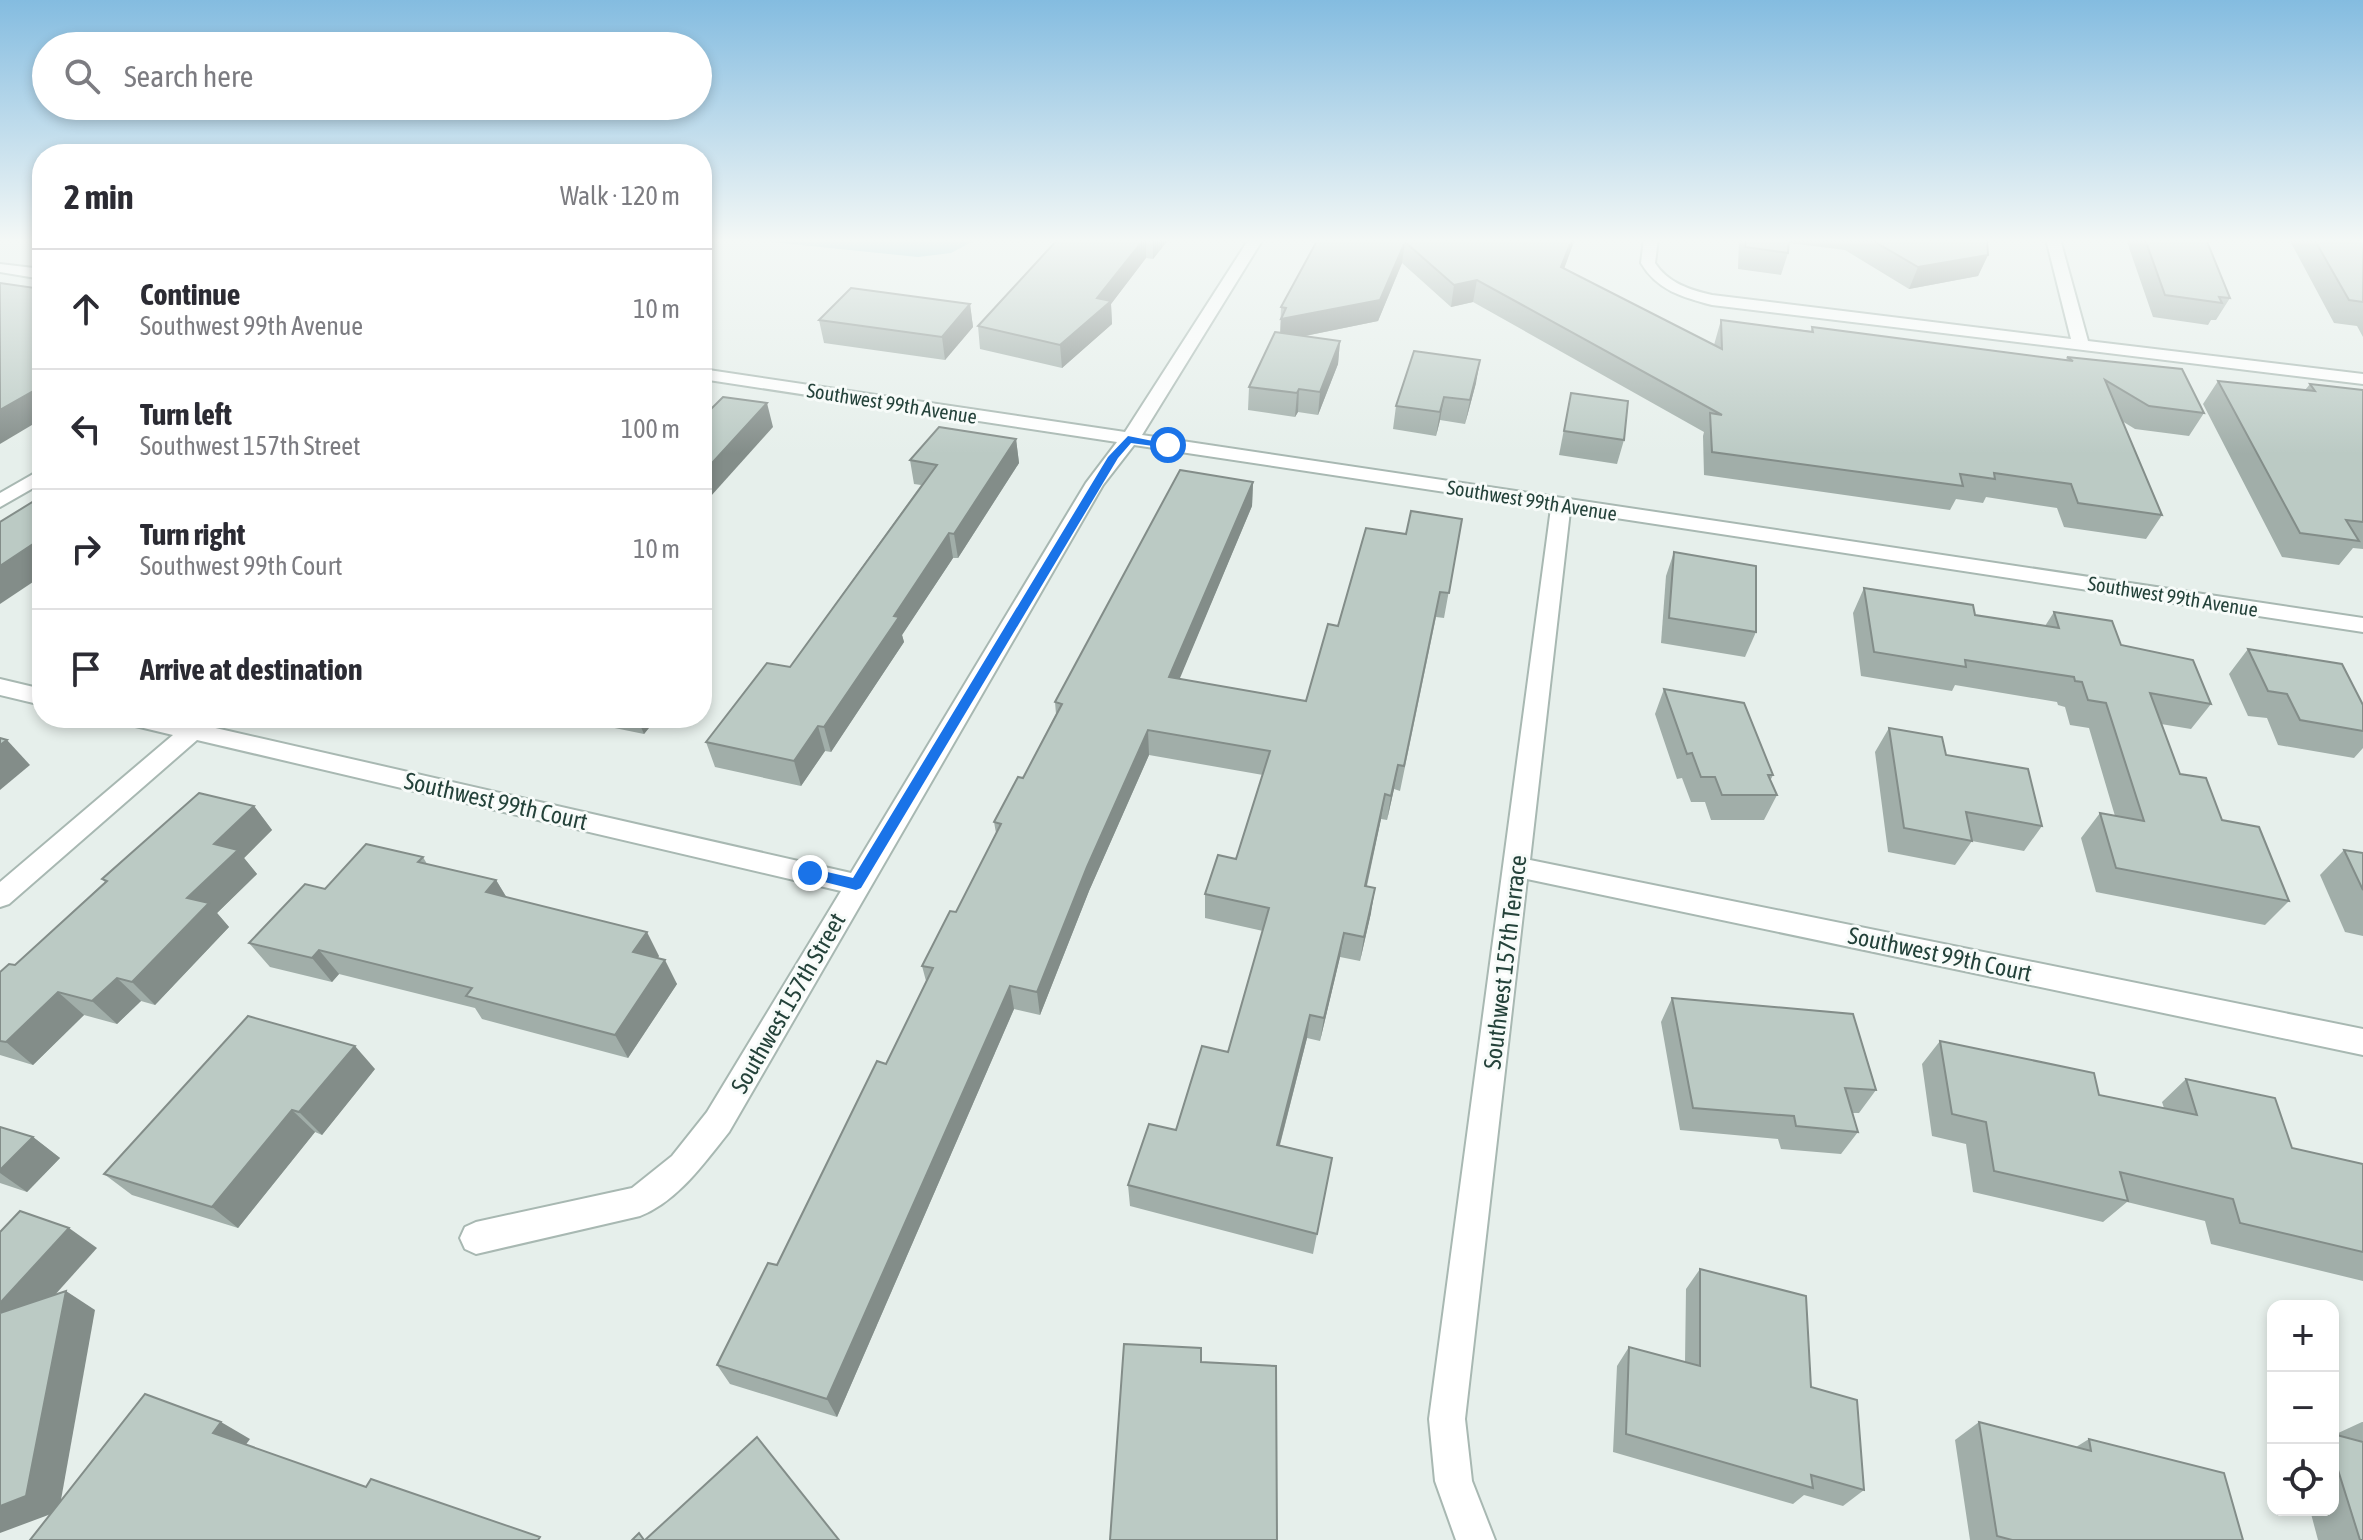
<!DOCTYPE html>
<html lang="en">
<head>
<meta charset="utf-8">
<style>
	:root { --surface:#fff; --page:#f7f7f7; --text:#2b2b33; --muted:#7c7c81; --line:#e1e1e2 }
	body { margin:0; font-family:"Asap Condensed",sans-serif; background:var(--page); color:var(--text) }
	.controls { position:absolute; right:24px; bottom:24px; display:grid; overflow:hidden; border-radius:16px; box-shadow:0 4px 12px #0003 }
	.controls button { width:72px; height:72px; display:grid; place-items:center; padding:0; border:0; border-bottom:2px solid var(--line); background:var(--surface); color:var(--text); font:40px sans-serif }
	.stop { position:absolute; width:24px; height:24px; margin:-18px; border:6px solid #1a73e8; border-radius:50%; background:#fff }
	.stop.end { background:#1a73e8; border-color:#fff; box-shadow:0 2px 8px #0008 }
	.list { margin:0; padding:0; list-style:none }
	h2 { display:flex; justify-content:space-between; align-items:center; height:104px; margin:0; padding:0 32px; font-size:34px }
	h2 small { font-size:26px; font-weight:400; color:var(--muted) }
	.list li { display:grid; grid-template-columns:52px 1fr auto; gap:24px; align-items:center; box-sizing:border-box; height:120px; padding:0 32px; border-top:2px solid var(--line) }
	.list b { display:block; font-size:30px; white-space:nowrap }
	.list p { margin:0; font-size:26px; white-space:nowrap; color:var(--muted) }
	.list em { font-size:26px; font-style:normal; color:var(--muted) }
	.icon { flex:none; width:44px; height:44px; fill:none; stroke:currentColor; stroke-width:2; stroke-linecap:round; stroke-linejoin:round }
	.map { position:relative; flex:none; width:2363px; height:1540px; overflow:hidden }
	.search { position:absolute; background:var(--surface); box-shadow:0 4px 12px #0003; left:32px; top:32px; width:680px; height:88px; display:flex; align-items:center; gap:20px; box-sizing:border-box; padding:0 28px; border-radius:44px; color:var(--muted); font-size:30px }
	.panel { position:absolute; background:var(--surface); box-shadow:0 4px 12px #0003; left:32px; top:144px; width:680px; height:584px; border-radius:32px }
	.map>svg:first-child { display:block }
	.water { fill:#8ec9d4 }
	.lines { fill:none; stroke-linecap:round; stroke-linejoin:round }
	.minor-casing { stroke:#a8b8b2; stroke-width:4 }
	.minor { fill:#fff; fill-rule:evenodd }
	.wall { fill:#a1aea9 }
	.shaded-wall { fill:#838d89 }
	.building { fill:#bbcac4; stroke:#838d89; stroke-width:2 }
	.route { fill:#1a73e8 }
	.labels { text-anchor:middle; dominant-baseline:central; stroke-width:6; stroke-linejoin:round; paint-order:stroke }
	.far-street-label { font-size:20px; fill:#24423a; stroke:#f7fbf9 }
	.street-label { font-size:24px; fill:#24423a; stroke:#f7fbf9 }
</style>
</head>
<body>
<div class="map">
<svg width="2363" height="1540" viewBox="0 0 2363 1540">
	<rect width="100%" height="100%" fill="#e6efeb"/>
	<polygon class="water" points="743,239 977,239 951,253 918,257"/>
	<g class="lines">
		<g class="minor-casing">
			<g id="minor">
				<path d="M1249 239H1263L1142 435 2363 618V632L1570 511 1530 860 2363 1029V1055L1527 879 1465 1419 1472 1481 1495 1540H1456L1435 1481 1429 1419 1551 508 1134 445 1103 485 729 1132C704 1163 678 1201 640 1216L476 1254 465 1249 460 1238 465 1227 476 1222 632 1188 672 1156 707 1112 841 891 197 740 9 904 0 907V882L173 735 127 724 123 718H170L188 722 194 718H208L213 724 211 727 851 873 1086 483 1117 442 702 379V369L1125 432Z"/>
				<path d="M1644 239H1658L1655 263C1668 283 1690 290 1712 295L2071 339 2046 239H2060L2088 341 2363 374V384L1712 305C1682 297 1657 290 1641 263Z"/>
				<polygon points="0,264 42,269 42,279 0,272"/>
				<polygon points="42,469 42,483 0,507 0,493"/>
				<polygon points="0,679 42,689 42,705 0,695"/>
			</g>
		</g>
		<use href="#minor" class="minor"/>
	</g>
	<g class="wall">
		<polygon points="1058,239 1169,239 1153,259 1146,258 1111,304 1112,324 1062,368 980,349 978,326"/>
		<polygon points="1318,239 1575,239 1564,268 1714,345 1721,320 1811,331 1812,327 2066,360 2067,357 2204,413 2189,436 2135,429 2122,421 2162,515 2146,539 2064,527 2057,508 1986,497 1983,503 1956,499 1950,510 1704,475 1703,436 1704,432 1473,302 1451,307 1402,263 1378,321 1305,336 1340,341 1338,364 1318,415 1298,412 1295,417 1248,410 1249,387 1280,333 1281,307"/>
		<polygon points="1739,239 1987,239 1988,255 1978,276 1909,289 1845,250 1789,243 1788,253 1781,275 1738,269"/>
		<polygon points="2126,239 2206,239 2230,298 2216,320 2211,320 2208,325 2153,317"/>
		<polygon points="2289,239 2363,239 2363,337 2357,326 2334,323"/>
		<polygon points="970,304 973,327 945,360 824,343 819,320"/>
		<polygon points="2218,381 2305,390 2310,384 2363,390 2363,549 2353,548 2339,565 2282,557 2203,404"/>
		<polygon points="1476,383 1465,424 1440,420 1436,436 1393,429 1396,406"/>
		<polygon points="1571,393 1624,440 1617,464 1559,455"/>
		<polygon points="1016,439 1019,463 958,558 953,558 902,635 904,642 884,672 831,752 825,751 801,786 715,767 706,742 790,667 921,485 914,484 910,460"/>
		<polygon points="1253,482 1252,506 1179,679 1306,701 1338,626 1406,534 1462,519 1444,618 1436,617 1400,791 1394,789 1387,820 1381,819 1367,886 1371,913 1360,961 1340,957 1320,1041 1307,1038 1280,1145 1332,1158 1313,1254 1130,1206 1128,1185 1176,1130 1228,1052 1263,931 1205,918 1205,894 1236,859 1263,775 1149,755 1089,891 1040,1015 1014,1009 837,1417 730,1384 717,1365 777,1265 886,1064 926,981 922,966 956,912 996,833 994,822 1023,778 1056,714 1055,702"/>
		<polygon points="1674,552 1756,632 1745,657 1661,643 1666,576"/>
		<polygon points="1864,588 1975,615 2045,626 2054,612 2121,645 2211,704 2191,729 2161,724 2180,774 2222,820 2289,901 2265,925 2096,892 2081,838 2100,813 2115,816 2089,728 2070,725 2065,707 2058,705 2057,702 1955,685 1952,691 1861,676 1853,613"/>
		<polygon points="2248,649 2363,705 2363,748 2354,758 2278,745 2267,718 2248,716 2229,674"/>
		<polygon points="1664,689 1773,775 1770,781 1777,795 1764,820 1711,820 1705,802 1691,802 1682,778 1677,779 1655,714"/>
		<polygon points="587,718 657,718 644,734 590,723"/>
		<polygon points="1889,728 1946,755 2042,826 2024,851 1972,841 1955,865 1888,852 1875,752"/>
		<polygon points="254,806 272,830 244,858 257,874 217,913 229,927 155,1005 141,1001 117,1024 84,1015 33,1065 0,1055 0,972 15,965 105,882 102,879"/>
		<polygon points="2344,850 2363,853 2363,936 2345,932 2320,875"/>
		<polygon points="423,857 427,864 496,880 507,898 659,956 658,958 677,984 628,1058 482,1019 475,1008 339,974 332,982 270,967 249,943 325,889"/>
		<polygon points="1672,998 1876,1090 1859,1113 1852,1113 1858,1132 1841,1154 1781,1149 1778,1139 1680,1130 1661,1022"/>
		<polygon points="1940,1041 2099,1095 2164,1108 2162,1102 2186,1079 2292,1148 2363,1164 2363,1281 2211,1244 2205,1221 2127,1202 2103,1222 1973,1192 1966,1144 1932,1136 1922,1064"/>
		<polygon points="375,1069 322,1135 315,1132 238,1228 132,1195 104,1174"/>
		<polygon points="0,1127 33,1137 60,1158 27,1192 0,1183"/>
		<polygon points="1700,1269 1811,1387 1864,1490 1843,1506 1804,1495 1793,1504 1613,1452 1617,1366 1629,1347 1685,1362 1686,1289"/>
		<polygon points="1979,1422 2076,1447 2089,1439 2243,1540 1970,1540 1955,1440"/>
		<polygon points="2362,1422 2363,1422 2363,1540 2318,1540 2310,1510 2333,1510 2333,1434 2336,1434"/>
	</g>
	<g class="shaded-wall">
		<polygon points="1144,239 1146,239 1146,258 1111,304 1112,324 1062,368 1060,345"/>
		<polygon points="1153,239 1169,239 1153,259"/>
		<polygon points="1572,239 1575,239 1557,288 1561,267"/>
		<polygon points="1405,242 1402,263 1378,321 1280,341 1281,319"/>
		<polygon points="1988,255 1978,276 1909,289 1918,267"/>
		<polygon points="1477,280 1473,302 1451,307 1454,285"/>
		<polygon points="970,304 973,327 945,360 942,337"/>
		<polygon points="1340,341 1338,364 1318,415 1320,392"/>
		<polygon points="1480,360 1476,383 1465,424 1470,400"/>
		<polygon points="42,386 42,419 0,444 0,410"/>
		<polygon points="1299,389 1298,412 1295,417 1297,393"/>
		<polygon points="1444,397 1440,420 1436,436 1440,412"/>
		<polygon points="767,403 773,427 702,506 702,474"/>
		<polygon points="1016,439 1019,463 958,558 954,534"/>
		<polygon points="1253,482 1252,506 1170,702 1169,677"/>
		<polygon points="949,533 953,558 902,635 904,642 831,752 824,727 894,616"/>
		<polygon points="42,538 42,576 0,604 0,566"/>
		<polygon points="637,718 657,718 644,734"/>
		<polygon points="818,726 825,751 801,786 794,761"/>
		<polygon points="1148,730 1149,755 1089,891 1040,1015 1037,992 1087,867"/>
		<polygon points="7,740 30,765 0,790 0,745"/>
		<polygon points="1398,765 1394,789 1387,820 1391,796"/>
		<polygon points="1385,794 1381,819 1361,911 1365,886"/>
		<polygon points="254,806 272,830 244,858 257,874 217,913 229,927 155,1005 132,982 187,898 214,844"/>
		<polygon points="496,880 511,905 486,892"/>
		<polygon points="1375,888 1371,913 1360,961 1364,937"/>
		<polygon points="647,932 659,956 645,976 633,952"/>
		<polygon points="1344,933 1340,957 1320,1041 1324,1018"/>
		<polygon points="319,950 339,974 332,982 312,958"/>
		<polygon points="665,960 677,984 628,1058 615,1035"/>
		<polygon points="117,978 141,1001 117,1024 92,1001"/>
		<polygon points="1010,986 1014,1009 837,1417 827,1399"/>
		<polygon points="58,992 84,1015 33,1065 6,1042"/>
		<polygon points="1310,1015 1307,1038 1274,1167 1277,1145"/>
		<polygon points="355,1046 375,1069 322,1135 299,1112"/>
		<polygon points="292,1110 315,1132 238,1228 212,1207"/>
		<polygon points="33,1137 60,1158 27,1192 0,1173 0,1170"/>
		<polygon points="69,1228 97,1248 19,1335 0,1324 0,1303"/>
		<polygon points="66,1291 95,1310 59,1511 0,1533 0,1506"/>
		<polygon points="221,1422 250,1439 242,1450 213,1433"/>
	</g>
	<g class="building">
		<polygon points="1058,239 1144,239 1097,298 1111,301 1060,345 978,326"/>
		<polygon points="1318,239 1572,239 1561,267 1722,349 1721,320 1813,332 1812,327 2073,361 2067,357 2182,369 2204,413 2149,406 2105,380 2162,515 2078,503 2071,484 1994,473 1995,479 1960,474 1963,486 1712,452 1710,413 1722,415 1477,280 1454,285 1405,242 1380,300 1281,319 1286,308 1281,307"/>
		<polygon points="1746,239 1789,239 1788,253 1745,247"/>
		<polygon points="1870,239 1987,239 1988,255 1918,267"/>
		<polygon points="2145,239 2206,239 2230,298 2219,297 2222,303 2165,295"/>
		<polygon points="2314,239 2363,239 2363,302 2349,300"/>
		<polygon points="0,283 42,289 42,386 0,410"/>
		<polygon points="851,288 970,304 942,337 819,320"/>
		<polygon points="1275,332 1340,341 1320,392 1299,389 1297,393 1249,387"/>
		<polygon points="1414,351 1480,360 1470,400 1444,397 1440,412 1396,406"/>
		<polygon points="2218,381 2315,391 2310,384 2363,390 2363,522 2346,520 2359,541 2300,533"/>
		<polygon points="1571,393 1628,401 1624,440 1564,431"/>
		<polygon points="723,397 767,403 702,474 702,418"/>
		<polygon points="939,427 1016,439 954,534 949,533 894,616 899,617 824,727 818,726 794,761 706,742 767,663 790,667 937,465 910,460"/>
		<polygon points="1180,470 1253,482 1169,677 1306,701 1328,624 1338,626 1366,528 1406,534 1411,511 1462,519 1449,593 1440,592 1404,766 1398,765 1391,796 1385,794 1365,886 1375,888 1364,937 1344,933 1324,1018 1310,1015 1277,1145 1332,1158 1317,1234 1128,1185 1149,1124 1176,1130 1202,1046 1228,1052 1269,908 1205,894 1218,855 1236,859 1270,751 1148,730 1087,867 1037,992 1010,986 827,1399 717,1365 768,1263 777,1265 877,1061 886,1064 933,968 922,966 950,911 956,912 1001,824 994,822 1018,777 1023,778 1062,704 1055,702"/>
		<polygon points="42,496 42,538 0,566 0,522"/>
		<polygon points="1674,552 1756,566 1756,632 1669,618"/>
		<polygon points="1864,588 1973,605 1975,615 2059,628 2054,612 2112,621 2121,645 2193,660 2211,704 2150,693 2180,774 2206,778 2222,820 2259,827 2289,901 2116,868 2100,813 2144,821 2106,703 2088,700 2082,682 2075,681 2074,677 1965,660 1966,667 1874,652"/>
		<polygon points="2248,649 2342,664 2363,705 2363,731 2300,720 2287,694 2268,691"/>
		<polygon points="1664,689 1744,703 1773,775 1768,775 1777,795 1722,795 1715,777 1701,777 1692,753 1687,754"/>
		<polygon points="1889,728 1942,737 1946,755 2028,769 2042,826 1966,812 1972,841 1904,828"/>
		<polygon points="0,738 7,740 0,745"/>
		<polygon points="199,793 254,806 214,844 238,850 187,898 209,903 132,982 117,978 92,1001 58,992 6,1042 0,1041 0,972 9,964 15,965 107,881 102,879"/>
		<polygon points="366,844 423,857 418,862 496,880 486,892 647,932 633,952 665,960 615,1035 466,996 472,988 319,950 312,958 249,943 305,884 325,889"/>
		<polygon points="2344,850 2363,853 2363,890"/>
		<polygon points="1672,998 1853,1014 1876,1090 1845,1088 1858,1132 1796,1126 1794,1116 1693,1108"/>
		<polygon points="248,1016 355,1046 299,1112 292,1110 212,1207 104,1174"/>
		<polygon points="1940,1041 2094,1073 2099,1095 2197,1115 2186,1079 2275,1098 2292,1148 2363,1164 2363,1252 2240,1223 2233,1199 2120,1172 2128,1201 1994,1171 1986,1122 1952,1114"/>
		<polygon points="0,1127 33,1137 0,1170"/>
		<polygon points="20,1211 69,1228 0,1303 0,1232"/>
		<polygon points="1700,1269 1806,1296 1811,1387 1857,1400 1864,1490 1811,1475 1813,1488 1626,1434 1629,1347 1700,1366"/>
		<polygon points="66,1291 26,1496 0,1506 0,1313"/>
		<polygon points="1124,1344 1201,1348 1201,1362 1276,1366 1277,1540 1110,1540"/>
		<polygon points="145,1394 221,1422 213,1433 366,1487 371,1479 540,1537 538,1540 30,1540"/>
		<polygon points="1979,1422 2091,1451 2089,1439 2224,1473 2243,1540 2012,1540 1997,1536"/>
		<polygon points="2333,1434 2363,1442 2363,1540 2360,1540 2333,1454"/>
		<polygon points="757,1437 839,1540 645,1540"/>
		<polygon points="639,1533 644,1540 632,1540"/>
	</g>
	<linearGradient id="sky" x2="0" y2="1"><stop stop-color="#84bce0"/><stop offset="0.53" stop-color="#f4f8f6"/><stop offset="1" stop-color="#f4f8f6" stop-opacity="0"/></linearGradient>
	<rect width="2363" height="454" fill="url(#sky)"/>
	<polygon class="route" points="1128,436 1173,445 1168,448 1131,443 1118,458 861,888 856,890 805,877 805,869 810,868 853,878 1108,457"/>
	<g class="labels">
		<g class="far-street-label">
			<text transform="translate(892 403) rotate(9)">Southwest 99th Avenue</text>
			<text transform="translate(1532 500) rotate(9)">Southwest 99th Avenue</text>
			<text transform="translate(2173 596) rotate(9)">Southwest 99th Avenue</text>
		</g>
		<g class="street-label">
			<text transform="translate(496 801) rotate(13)">Southwest 99th Court</text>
			<text transform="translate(1940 954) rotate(12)">Southwest 99th Court</text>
			<text transform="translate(1505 962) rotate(-83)">Southwest 157th Terrace</text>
			<text transform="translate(788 1003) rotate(-60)">Southwest 157th Street</text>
		</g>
	</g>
</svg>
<div class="controls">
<button>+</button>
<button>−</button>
<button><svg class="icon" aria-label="locate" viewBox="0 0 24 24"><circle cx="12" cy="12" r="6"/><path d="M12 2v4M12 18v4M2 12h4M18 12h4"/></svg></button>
</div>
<div class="stop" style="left:1168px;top:445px"></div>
<div class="stop end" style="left:810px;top:873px"></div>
<div class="search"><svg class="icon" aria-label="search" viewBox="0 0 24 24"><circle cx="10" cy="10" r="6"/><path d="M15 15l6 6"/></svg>Search here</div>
<section class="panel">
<h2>2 min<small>Walk · 120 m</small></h2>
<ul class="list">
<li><svg class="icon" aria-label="ahead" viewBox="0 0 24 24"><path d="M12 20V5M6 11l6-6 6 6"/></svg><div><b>Continue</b><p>Southwest 99th Avenue</p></div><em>10 m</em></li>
<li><svg class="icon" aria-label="left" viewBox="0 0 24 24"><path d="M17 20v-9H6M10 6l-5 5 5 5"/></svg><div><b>Turn left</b><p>Southwest 157th Street</p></div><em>100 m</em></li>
<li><svg class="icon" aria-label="right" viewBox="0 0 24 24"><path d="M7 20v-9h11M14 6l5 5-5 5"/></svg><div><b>Turn right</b><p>Southwest 99th Court</p></div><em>10 m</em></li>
<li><svg class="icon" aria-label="arrive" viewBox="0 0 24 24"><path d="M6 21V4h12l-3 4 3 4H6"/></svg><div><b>Arrive at destination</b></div></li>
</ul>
</section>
</div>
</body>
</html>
